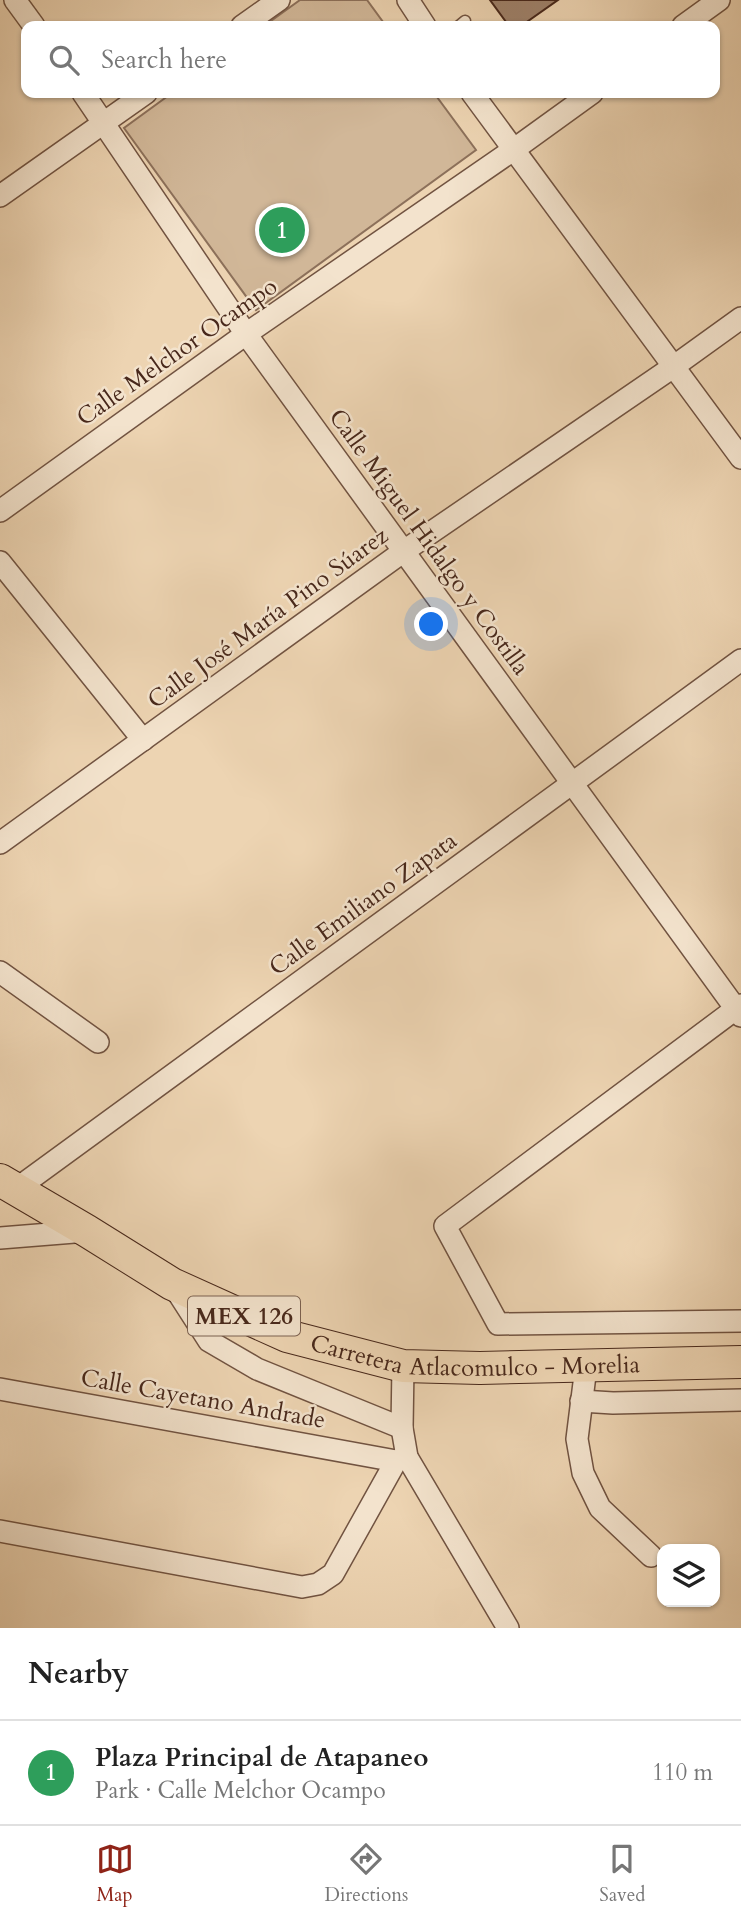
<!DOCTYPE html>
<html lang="en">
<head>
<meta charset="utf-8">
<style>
	:root { --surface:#fff; --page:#f2f2f2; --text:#222; --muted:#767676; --line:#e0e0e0; --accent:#8f2418 }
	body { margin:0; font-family:Cardo,serif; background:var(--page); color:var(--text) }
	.controls { position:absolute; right:21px; bottom:21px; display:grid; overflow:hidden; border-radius:14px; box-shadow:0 2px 5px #0004 }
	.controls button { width:63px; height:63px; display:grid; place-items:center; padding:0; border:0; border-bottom:2px solid var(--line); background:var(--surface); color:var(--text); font:35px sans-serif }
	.you { position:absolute; left:432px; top:625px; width:24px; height:24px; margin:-18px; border:5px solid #fff; border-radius:50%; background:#1a73e8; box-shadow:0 0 0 10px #1a73e833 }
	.badge { display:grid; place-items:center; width:46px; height:46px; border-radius:50%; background:var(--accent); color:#fff; font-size:23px; font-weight:700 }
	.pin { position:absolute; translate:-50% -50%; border:4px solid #fff; box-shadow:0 2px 7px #0006 }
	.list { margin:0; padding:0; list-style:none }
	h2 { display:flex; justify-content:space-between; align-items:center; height:91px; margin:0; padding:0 28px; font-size:30px }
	h2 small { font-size:23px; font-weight:400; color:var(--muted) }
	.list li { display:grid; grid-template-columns:46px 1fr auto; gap:21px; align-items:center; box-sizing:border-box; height:105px; padding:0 28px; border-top:2px solid var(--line) }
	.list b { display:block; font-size:26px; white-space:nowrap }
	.list p { margin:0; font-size:23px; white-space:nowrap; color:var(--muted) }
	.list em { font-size:23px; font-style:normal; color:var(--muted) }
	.icon { flex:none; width:38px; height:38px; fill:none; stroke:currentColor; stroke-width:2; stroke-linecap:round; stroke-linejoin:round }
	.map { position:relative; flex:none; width:741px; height:1628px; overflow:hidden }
	.search { position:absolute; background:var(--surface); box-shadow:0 2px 5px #0004; left:21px; right:21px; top:21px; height:77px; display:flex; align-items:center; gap:18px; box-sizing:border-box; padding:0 24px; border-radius:14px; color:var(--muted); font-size:26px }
	.sheet { height:196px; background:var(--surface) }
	nav { display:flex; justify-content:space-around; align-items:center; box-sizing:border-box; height:98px; border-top:2px solid var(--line); background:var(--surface); font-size:19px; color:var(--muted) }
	nav a { display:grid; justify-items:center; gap:4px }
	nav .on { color:var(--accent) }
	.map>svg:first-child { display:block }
	.green { fill:#d1b798; stroke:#8c705a; stroke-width:2 }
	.building { fill:#9e816a; stroke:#48281b; stroke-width:2 }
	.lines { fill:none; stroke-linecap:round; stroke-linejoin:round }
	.service-casing { stroke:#715341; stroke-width:13 }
	.minor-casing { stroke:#715341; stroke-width:24 }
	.primary-casing { stroke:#48281b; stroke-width:34 }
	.service { stroke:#f3e3cd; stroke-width:10 }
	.minor { stroke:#f3e3cd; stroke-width:21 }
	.primary { stroke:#edd4b2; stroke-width:32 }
	.labels { text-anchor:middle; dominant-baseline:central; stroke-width:5; stroke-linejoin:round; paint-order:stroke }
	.shield { fill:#f3e3cd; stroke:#7b6050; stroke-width:2 }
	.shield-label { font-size:23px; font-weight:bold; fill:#48281b }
	.street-label { font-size:24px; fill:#48281b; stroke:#f3e3cd }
</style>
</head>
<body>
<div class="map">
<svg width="741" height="1628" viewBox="0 0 741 1628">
	<rect width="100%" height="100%" fill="#edd4b2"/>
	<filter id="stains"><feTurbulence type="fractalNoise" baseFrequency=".00286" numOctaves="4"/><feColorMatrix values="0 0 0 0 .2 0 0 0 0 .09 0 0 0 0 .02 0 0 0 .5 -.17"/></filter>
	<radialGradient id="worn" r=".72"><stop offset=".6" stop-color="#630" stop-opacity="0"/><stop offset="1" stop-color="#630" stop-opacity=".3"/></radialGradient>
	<g class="green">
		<polygon points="300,0 367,0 386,26 264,26"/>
		<polygon points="172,93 434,93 476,150 256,310 124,128"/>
	</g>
	<polygon class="building" points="490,0 558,0 521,26 509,26"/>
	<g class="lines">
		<g class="service-casing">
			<polyline id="service" points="459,26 465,21"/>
		</g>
		<g class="minor-casing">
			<g id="minor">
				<polyline points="15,0 34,26"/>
				<polyline points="408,0 425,26"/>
				<polyline points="242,26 279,0"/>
				<polyline points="683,26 719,0"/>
				<polyline points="83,93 246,334 741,1016"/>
				<polyline points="472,93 741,458"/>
				<polyline points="0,196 146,93"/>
				<polyline points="0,511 246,334 513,150 592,93"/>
				<polyline points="0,562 143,740"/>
				<polyline points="0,843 404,551 673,367 741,318"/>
				<polyline points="0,972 98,1042"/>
				<polyline points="741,1005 445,1226 498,1324 741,1321"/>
				<polyline points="15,1190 741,660"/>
				<polyline points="0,1238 87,1231"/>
				<polyline points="173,1285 209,1341 257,1369 402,1428"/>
				<polyline points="403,1366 402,1428 407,1457 508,1628"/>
				<polyline points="586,1367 577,1439 583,1473 600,1508 651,1556"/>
				<polyline points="0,1389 396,1461"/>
				<polyline points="581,1401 613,1403 741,1400"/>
				<polyline points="0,1531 302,1587 318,1584 333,1574 396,1461 407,1457"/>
			</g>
		</g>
		<g class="primary-casing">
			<g id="primary">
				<path id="s1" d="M0 1180 87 1231 172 1284 287 1336 403 1366 480 1368 741 1362"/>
			</g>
		</g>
		<use href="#service" class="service"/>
		<use href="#minor" class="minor"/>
		<use href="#primary" class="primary"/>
	</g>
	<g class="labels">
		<rect class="shield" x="188" y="1296.5" width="112" height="39" rx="5"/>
		<g class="shield-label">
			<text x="244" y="1316">MEX 126</text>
		</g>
		<g class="street-label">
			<text transform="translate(177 352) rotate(-35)">Calle Melchor Ocampo</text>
			<text transform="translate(429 542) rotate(54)">Calle Miguel Hidalgo y Costilla</text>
			<text transform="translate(268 618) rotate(-36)">Calle José María Pino Súarez</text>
			<text transform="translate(363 904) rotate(-36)">Calle Emiliano Zapata</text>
			<text stroke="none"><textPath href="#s1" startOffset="518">Carretera Atlacomulco - Morelia</textPath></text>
			<text transform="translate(203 1399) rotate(10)">Calle Cayetano Andrade</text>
		</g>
	</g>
	<rect width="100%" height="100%" filter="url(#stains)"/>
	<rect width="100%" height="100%" fill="url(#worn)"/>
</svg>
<div class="controls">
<button><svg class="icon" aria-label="layers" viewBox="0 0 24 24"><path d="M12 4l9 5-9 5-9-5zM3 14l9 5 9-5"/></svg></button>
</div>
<div class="you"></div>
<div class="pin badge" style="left:282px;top:230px;background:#2e9e5b">1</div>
<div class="search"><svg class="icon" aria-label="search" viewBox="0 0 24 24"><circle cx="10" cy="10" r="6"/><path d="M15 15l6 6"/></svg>Search here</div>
</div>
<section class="sheet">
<h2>Nearby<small></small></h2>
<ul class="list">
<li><span class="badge" style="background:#2e9e5b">1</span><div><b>Plaza Principal de Atapaneo</b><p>Park · Calle Melchor Ocampo</p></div><em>110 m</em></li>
</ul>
</section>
<nav>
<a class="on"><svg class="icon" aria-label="map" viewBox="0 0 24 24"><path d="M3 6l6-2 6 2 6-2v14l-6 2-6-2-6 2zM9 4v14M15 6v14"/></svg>Map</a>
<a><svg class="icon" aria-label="directions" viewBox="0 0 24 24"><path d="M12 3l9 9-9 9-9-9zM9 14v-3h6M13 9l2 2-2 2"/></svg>Directions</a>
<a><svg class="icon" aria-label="saved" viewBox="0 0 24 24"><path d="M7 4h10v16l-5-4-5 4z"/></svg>Saved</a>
</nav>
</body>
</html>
